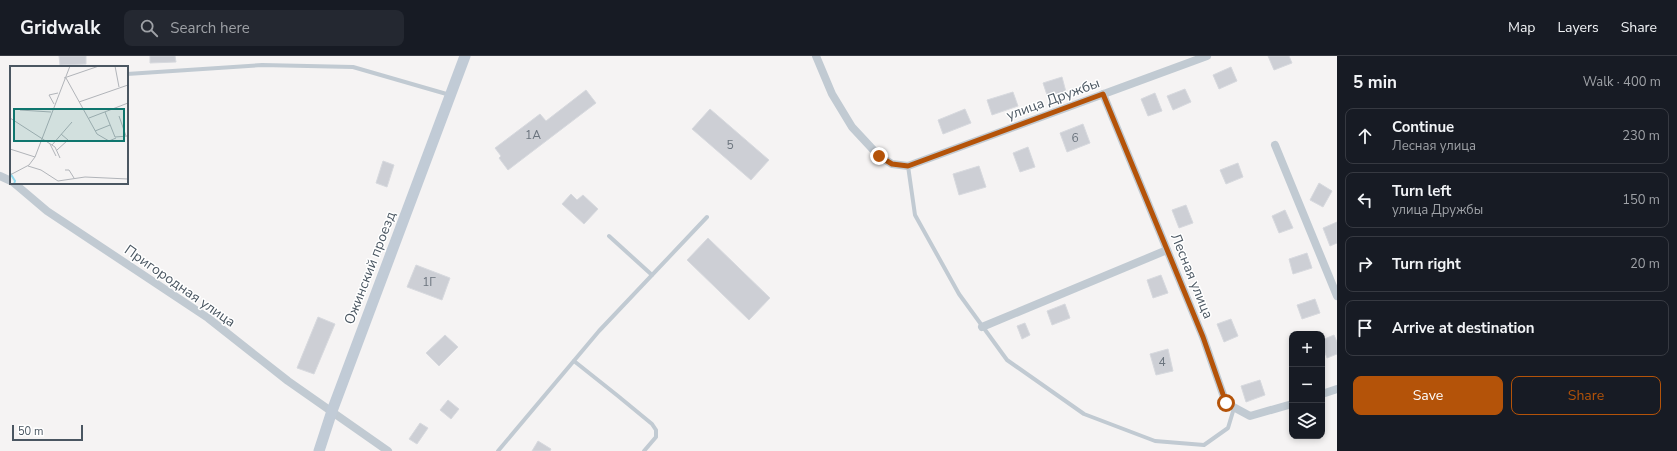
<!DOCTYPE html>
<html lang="en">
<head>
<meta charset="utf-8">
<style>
	:root { --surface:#171b24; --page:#242831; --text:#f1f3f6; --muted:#9ea1a6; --line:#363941; --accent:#b45309 }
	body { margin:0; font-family:"Nunito Sans",sans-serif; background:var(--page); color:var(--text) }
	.controls { position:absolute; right:12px; bottom:12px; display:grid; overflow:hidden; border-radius:8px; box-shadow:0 2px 6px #0003 }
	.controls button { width:36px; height:36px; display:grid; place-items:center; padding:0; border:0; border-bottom:1px solid var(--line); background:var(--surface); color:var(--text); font:20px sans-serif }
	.scale { position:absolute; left:12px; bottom:10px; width:71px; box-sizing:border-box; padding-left:4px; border:2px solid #4a5661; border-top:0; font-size:11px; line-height:14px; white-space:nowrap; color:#4a5661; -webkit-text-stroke:3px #fff; paint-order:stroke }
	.stop { position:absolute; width:12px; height:12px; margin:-9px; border:3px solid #b45309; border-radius:50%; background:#fff }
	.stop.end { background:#b45309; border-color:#fff; box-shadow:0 1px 4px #0008 }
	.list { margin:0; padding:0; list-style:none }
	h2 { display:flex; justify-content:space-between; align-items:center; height:52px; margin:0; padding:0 16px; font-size:17px }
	h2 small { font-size:13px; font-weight:400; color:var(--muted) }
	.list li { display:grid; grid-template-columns:26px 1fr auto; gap:12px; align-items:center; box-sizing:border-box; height:56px; margin:0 8px 8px; padding:0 8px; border:1px solid var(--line); border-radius:8px }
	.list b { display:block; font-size:15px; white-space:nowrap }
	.list p { margin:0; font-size:13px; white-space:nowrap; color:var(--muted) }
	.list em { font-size:13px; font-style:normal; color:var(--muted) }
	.actions { display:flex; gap:8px; padding:12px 16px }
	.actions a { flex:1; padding:9px 0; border:1px solid var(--accent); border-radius:8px; text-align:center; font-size:14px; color:var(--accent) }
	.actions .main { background:var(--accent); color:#fff }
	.icon { flex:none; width:22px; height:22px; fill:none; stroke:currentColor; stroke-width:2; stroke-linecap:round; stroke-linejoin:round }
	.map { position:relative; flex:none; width:1337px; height:395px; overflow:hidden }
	header { display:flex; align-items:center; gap:24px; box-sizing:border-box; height:56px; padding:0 20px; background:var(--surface); border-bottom:1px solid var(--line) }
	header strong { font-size:19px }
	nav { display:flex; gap:22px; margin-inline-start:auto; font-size:14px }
	.search { width:280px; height:36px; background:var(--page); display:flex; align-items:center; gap:10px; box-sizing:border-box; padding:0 14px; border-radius:8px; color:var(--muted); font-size:15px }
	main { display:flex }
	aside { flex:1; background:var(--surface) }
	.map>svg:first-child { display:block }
	.building { fill:#cdcfd5; stroke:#d7d9de }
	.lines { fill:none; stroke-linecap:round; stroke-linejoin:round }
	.service { stroke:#c1cad2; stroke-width:4 }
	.minor { stroke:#c1cad2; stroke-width:8 }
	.secondary { stroke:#c1cbd6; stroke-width:11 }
	.route { stroke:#b45309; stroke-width:5 }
	.labels { text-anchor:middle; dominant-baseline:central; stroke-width:3; stroke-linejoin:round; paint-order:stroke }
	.number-label { font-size:12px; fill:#6b747e }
	.street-label { font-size:14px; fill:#4a5661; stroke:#fff }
	.inset-river { fill:none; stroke:#90daee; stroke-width:2 }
	.inset-road { fill:none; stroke:#b1b4b9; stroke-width:1 }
	.view { fill:#0f766e; fill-opacity:0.15; stroke:#0f766e; stroke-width:2 }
	.inset-edge { fill:none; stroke:#4a5661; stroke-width:2 }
</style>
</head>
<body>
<header>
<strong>Gridwalk</strong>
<div class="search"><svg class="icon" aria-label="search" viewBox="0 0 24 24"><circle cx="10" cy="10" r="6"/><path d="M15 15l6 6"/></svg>Search here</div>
<nav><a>Map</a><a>Layers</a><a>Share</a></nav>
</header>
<main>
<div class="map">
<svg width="1337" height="395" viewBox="0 0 1337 395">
	<rect width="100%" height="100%" fill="#f5f3f3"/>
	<g class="building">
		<polygon points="59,0 86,0 86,8 60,9"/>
		<polygon points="150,0 175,0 176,6 150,7"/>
		<polygon points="1268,0 1289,0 1292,7 1274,14"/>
		<polygon points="1231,11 1237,25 1219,33 1213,19"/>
		<polygon points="1062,21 1066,36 1048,42 1043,27"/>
		<polygon points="1185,33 1191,46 1173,54 1167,40"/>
		<polygon points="586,34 596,47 508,114 499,102 501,100 495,92 540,58 546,65"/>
		<polygon points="1013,36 1018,50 992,59 987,44"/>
		<polygon points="1155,37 1162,55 1148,60 1141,43"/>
		<polygon points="710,53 769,104 751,124 692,73"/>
		<polygon points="965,53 971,67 943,78 938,64"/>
		<polygon points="1083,68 1090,87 1067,96 1060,77"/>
		<polygon points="1028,91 1035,111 1020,116 1013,97"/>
		<polygon points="383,105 394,109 387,131 376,127"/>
		<polygon points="1238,107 1243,121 1226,128 1220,114"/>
		<polygon points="979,110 986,131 959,139 953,118"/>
		<polygon points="1319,127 1332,135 1323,151 1310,144"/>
		<polygon points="571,138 577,144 583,139 598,153 584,168 562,148"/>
		<polygon points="1186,149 1193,167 1179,172 1172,154"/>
		<polygon points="1285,154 1293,172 1279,177 1272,160"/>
		<polygon points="1337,166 1337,187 1330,190 1323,172"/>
		<polygon points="708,182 770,242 749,264 687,204"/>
		<polygon points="1307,197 1312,212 1293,218 1289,203"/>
		<polygon points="416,209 450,222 442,244 407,231"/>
		<polygon points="1161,219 1168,237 1153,242 1147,224"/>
		<polygon points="1315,243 1320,257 1302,263 1297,249"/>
		<polygon points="1065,248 1070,262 1052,269 1047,255"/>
		<polygon points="318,261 335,268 314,318 297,312"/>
		<polygon points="1231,263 1238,280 1224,286 1217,268"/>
		<polygon points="1025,267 1030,279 1022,283 1017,270"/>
		<polygon points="445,279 458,291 439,310 426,297"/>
		<polygon points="1334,279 1337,286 1337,298 1327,302 1322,289 1322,284"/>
		<polygon points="1168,293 1173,315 1156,319 1150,298"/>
		<polygon points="1260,324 1265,339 1246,346 1241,330"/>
		<polygon points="448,344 459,353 451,363 440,354"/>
		<polygon points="420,367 428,372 417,388 409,383"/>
		<polygon points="538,385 551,393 550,395 532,395"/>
	</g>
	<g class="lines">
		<g class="service">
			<polyline points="127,18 262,9 353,11 450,39"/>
			<polyline points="908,110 915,159 959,238 1007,304 1084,358 1155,385 1204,389 1228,372 1234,352"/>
			<polyline points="609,180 652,219"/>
			<polyline points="574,305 618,340 652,368 656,374 656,381 644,395"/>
			<polyline points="498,395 599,275 707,161"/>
		</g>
		<g class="minor">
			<polyline points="816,0 832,38 852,71 879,100 892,108 908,110 1207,0"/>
			<polyline points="1103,38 1203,281 1226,347 1250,360 1292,348"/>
			<polyline points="1275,89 1337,240"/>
			<polyline points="0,120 11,125"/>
			<polyline points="14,127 47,155 208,262 288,325 388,395"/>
			<polyline points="982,271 1167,194"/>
			<polyline points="1322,338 1337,333"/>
		</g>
		<polyline class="secondary" points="319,395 332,355 465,0"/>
	</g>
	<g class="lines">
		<polyline class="route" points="879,100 892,108 908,110 1103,38 1203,281 1226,347"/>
	</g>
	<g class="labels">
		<g class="number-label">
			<text x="533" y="79">1А</text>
			<text x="1075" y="82">6</text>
			<text x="730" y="89">5</text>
			<text x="429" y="226">1Г</text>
			<text x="1162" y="306">4</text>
		</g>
		<g class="street-label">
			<text transform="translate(1053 43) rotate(-20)">улица Дружбы</text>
			<text transform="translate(370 212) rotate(-69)">Ожинский проезд</text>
			<text transform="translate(1192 220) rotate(68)">Лесная улица</text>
			<text transform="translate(180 230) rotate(35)">Пригородная улица</text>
		</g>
	</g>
	<g transform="translate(10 10)">
		<rect width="118" height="118" fill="#f5f3f3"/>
		<path class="inset-river" d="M0 107 5 115 4 118"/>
		<path class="inset-road" d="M105 0 109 21M54 12 89 0M56 12 87 68 99 75 106 72M69 36 118 19M44 38 39 29 48 27M10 44 41 46M95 46 105 71 118 70M109 50 116 70M0 52 45 81 50 92M79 52 118 37M85 65 100 59M40 78 46 90M42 79 62 56M0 83 25 91M47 84 58 74 51 68M18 100 31 104 48 115 75 111 118 113M55 104H59L64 112M0 109 19 99 25 91 60 0"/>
		<path class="view" d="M4 43H114V75H4Z"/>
		<rect width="118" height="118" class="inset-edge"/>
	</g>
</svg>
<div class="controls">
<button>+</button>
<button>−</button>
<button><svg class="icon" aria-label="layers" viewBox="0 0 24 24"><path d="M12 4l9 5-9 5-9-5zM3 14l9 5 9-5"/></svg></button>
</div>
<div class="scale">50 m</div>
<div class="stop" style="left:1226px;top:347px"></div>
<div class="stop end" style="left:879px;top:100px"></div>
</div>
<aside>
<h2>5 min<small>Walk · 400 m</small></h2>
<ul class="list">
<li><svg class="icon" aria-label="ahead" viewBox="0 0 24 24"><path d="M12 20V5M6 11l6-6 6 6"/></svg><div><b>Continue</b><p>Лесная улица</p></div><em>230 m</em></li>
<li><svg class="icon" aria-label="left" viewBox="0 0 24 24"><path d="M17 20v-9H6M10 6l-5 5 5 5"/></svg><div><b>Turn left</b><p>улица Дружбы</p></div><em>150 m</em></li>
<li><svg class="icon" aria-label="right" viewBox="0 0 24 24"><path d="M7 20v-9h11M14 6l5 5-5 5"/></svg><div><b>Turn right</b></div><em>20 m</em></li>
<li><svg class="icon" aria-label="arrive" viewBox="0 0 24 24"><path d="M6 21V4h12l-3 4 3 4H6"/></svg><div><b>Arrive at destination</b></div></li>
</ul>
<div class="actions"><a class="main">Save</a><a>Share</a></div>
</aside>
</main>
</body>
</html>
